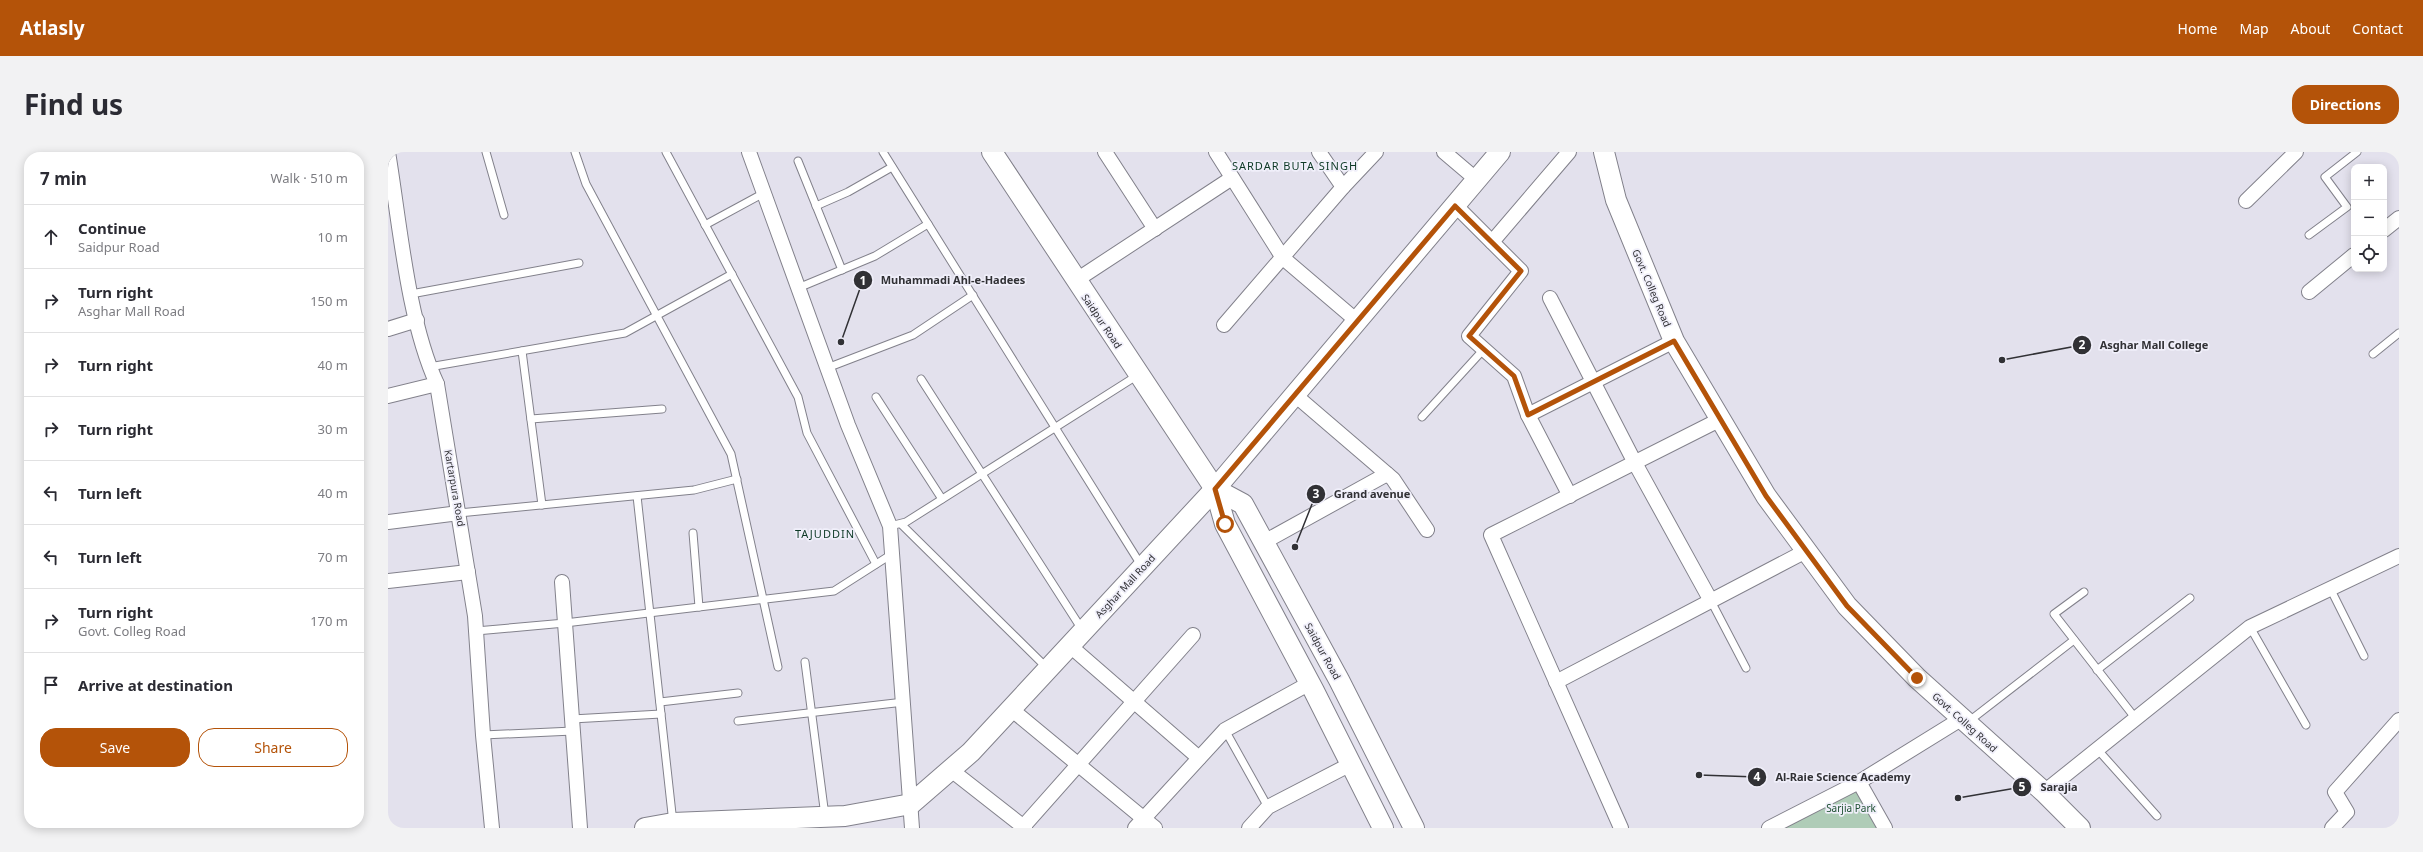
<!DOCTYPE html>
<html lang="en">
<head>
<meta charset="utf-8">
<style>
	:root { --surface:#fff; --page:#f2f2f3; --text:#2b2b33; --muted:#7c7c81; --line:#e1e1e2; --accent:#b45309 }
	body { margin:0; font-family:"Noto Sans",sans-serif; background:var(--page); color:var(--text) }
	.controls { position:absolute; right:12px; top:12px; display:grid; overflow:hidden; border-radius:8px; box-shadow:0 2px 10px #0003 }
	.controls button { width:36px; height:36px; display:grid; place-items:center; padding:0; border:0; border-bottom:1px solid var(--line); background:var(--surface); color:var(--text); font:20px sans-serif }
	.stop { position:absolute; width:12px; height:12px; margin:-9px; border:3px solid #b45309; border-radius:50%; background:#fff }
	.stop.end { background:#b45309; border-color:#fff; box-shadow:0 1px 4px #0008 }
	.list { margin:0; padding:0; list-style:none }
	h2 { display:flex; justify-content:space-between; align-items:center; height:52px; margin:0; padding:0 16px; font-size:17px }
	h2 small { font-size:13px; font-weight:400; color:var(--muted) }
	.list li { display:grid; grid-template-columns:26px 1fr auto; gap:12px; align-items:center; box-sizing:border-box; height:64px; padding:0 16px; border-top:1px solid var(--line) }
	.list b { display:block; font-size:15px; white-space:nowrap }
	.list p { margin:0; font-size:13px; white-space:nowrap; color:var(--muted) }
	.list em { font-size:13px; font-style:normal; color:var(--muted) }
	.actions { display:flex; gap:8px; padding:12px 16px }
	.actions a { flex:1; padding:9px 0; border:1px solid var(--accent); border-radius:16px; text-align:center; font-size:14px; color:var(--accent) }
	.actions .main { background:var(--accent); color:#fff }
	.icon { flex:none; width:22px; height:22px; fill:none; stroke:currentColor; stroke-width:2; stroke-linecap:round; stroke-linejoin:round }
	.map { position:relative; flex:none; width:2011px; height:676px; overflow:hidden; border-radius:16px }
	header { display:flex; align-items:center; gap:24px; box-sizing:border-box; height:56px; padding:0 20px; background:var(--accent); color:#fff }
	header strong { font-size:19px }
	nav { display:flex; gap:22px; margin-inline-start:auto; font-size:14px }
	.intro { display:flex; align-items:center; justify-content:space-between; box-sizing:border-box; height:96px; padding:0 24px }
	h1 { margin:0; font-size:28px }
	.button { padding:10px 18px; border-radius:16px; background:var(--accent); color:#fff; font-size:14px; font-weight:700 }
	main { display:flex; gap:24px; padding:0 24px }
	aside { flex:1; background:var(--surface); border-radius:16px; box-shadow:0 2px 10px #0003 }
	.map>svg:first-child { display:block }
	.green { fill:#afccb7 }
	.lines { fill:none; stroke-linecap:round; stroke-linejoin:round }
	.lane-casing { stroke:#82818b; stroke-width:9 }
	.street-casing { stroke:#82818b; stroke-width:16 }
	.secondary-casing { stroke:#82818b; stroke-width:22 }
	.lane { stroke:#fff; stroke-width:7 }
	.street { stroke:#fff; stroke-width:14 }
	.secondary { stroke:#fff; stroke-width:20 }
	.route { stroke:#b45309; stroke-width:5 }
	.labels { text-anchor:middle; stroke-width:3.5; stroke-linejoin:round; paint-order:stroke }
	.street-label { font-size:10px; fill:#313135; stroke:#f0effa }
	.park-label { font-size:10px; fill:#1e5031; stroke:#f0effa }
	.neighbourhood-label { font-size:11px; letter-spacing:1px; fill:#0d3925; stroke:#f0effa }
	.leader { fill:none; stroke:#313135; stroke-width:1.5 }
	.callout-dot { fill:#313135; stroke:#f0effa; stroke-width:1.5 }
	.mark-label { font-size:12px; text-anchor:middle; font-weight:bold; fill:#fff }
	.callout-label { font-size:11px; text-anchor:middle; font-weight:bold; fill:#313135; stroke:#f0effa; stroke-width:3.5; stroke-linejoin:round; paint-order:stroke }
</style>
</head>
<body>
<header>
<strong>Atlasly</strong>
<nav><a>Home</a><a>Map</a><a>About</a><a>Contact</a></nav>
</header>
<div class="intro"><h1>Find us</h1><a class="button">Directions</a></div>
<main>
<aside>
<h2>7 min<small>Walk · 510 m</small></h2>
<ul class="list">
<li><svg class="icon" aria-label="ahead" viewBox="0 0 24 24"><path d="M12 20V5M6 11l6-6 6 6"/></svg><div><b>Continue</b><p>Saidpur Road</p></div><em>10 m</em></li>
<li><svg class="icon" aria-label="right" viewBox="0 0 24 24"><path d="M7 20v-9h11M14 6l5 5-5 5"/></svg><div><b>Turn right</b><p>Asghar Mall Road</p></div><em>150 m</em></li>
<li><svg class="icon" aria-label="right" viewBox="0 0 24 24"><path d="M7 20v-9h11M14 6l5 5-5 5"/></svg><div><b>Turn right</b></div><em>40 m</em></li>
<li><svg class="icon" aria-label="right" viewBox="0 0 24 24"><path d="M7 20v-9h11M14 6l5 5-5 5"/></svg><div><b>Turn right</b></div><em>30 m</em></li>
<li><svg class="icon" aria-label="left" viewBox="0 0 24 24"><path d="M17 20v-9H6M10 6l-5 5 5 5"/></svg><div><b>Turn left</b></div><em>40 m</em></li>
<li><svg class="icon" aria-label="left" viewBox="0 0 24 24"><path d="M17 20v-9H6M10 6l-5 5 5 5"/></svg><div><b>Turn left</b></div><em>70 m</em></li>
<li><svg class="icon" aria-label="right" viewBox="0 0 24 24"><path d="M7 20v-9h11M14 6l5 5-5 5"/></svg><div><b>Turn right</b><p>Govt. Colleg Road</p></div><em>170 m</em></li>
<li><svg class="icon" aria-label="arrive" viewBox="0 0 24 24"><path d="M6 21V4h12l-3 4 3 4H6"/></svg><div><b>Arrive at destination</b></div></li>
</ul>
<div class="actions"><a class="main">Save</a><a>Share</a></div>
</aside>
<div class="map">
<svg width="2011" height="676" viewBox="0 0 2011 676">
	<rect width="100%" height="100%" fill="#e3e1ed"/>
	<path class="green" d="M1471 630 1497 676H1381Z"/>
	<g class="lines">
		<g class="lane-casing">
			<g id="lane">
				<path d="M98 0 116 63"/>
				<path d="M187 0 198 32 343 302 390 515"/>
				<path d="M278 0 410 245 419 281 488 412"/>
				<path d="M495 0 753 413"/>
				<path d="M410 9 454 118"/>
				<path d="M428 54 460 40 504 15"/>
				<path d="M317 73 376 41"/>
				<path d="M1921 83 1959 55 1937 25 1969 0"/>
				<path d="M410 136 487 104 540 72"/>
				<path d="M23 142 191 111"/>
				<path d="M134 199 154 353"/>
				<path d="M1985 202 2011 181"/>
				<path d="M41 215 237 181 344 122"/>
				<path d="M439 216 525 183 585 143"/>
				<path d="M533 227 695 479"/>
				<path d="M488 245 554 347"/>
				<path d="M1034 265 1096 197"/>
				<path d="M143 267 274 257"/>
				<path d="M249 344 285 671"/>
				<path d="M71 361 306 338 349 327"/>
				<path d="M513 372 659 516"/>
				<path d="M502 374 518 370 750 223"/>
				<path d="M305 381 311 455"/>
				<path d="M1942 436 1976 504"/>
				<path d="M1696 440 1666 462 1748 567"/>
				<path d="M1323 449 1358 516"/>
				<path d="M1862 475 1918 573"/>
				<path d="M88 479 177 471 446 439 504 402"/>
				<path d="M417 510 437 664"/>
				<path d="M1709 518 1802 446"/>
				<path d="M272 550 350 541"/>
				<path d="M184 567 273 562"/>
				<path d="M350 569 516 550"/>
				<path d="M1580 570 1686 488"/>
				<path d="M837 578 880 655"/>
				<path d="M95 583 185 579"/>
				<path d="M1710 598 1769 664"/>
			</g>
		</g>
		<g class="street-casing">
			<g id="street">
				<path d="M0 0C12 72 19 166 49 232L87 464 95 583 104 676"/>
				<path d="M361 0 460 273 502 374 524 676"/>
				<path d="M717 0 767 77"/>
				<path d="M828 0 895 106 969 169"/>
				<path d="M931 0 955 35"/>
				<path d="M1056 0 1089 28"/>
				<path d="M1858 49 1908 0"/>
				<path d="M1067 53 1133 119 1081 184 1126 224 1140 263 1182 344"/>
				<path d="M1996 78 2011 66"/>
				<path d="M1104 90 1181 0"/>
				<path d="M687 129 844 26"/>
				<path d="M1921 140 1966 103"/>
				<path d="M1162 146 1247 311 1323 449"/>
				<path d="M836 173 955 35 988 0"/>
				<path d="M0 177 29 168"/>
				<path d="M907 243 1005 327 1039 378"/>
				<path d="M0 244 49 232"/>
				<path d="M1140 263 1286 189"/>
				<path d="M0 370 71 361"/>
				<path d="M876 390 999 322"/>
				<path d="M0 429 80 420"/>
				<path d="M174 430 192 676"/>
				<path d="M681 493 811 606"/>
				<path d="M1168 530 1418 399"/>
				<path d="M623 557 767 676"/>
				<path d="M563 618 637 676"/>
				<path d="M1471 630 1497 676"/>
				<path d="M1656 640 1862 475 2011 404"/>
				<path d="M634 676 805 483"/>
				<path d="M747 676 837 578 922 531"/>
				<path d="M861 676 880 655 963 612"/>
				<path d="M1233 676 1103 383 1333 267"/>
				<path d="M1381 676 1471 630 1573 567"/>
				<path d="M1944 676 1959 660 1947 640 2011 568"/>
			</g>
		</g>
		<g class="secondary-casing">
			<g id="secondary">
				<path d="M604 0 827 337 837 372 926 539 995 676"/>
				<path d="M1216 0 1228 48 1286 189 1378 344 1459 454 1529 526 1656 640 1692 676"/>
				<path d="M827 337 855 352 951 528 1026 676"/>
				<path d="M257 676 285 671 457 664 523 652 583 600 827 337 1112 0"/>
			</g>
		</g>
		<use href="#lane" class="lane"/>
		<use href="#street" class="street"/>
		<use href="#secondary" class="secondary"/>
	</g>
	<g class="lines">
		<path class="route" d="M837 372 827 337 1067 54 1133 119 1081 184 1126 224 1140 263 1286 189 1378 344 1459 454 1529 526"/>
	</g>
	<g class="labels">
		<g class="street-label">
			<text transform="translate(1264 136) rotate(67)" y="4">Govt. Colleg Road</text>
			<text transform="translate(714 169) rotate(56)" y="4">Saidpur Road</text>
			<text transform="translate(67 336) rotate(80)" y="4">Kartarpura Road</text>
			<text transform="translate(737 434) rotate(-47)" y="4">Asghar Mall Road</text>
			<text transform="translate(935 499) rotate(61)" y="4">Saidpur Road</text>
			<text transform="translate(1577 570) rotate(42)" y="4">Govt. Colleg Road</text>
		</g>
		<g class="park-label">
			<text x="1463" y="660">Sarjia Park</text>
		</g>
		<g class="neighbourhood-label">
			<text x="907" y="18">SARDAR BUTA SINGH</text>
			<text x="437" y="386">TAJUDDIN</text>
		</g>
	</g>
	<path class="leader" d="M453 190L475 128M1614 208L1694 193M907 395L928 342M1311 623L1369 625M1570 646L1634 635"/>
	<g class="callout-dot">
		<circle cx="453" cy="190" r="4"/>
		<circle cx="1614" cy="208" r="4"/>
		<circle cx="907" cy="395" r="4"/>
		<circle cx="1311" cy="623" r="4"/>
		<circle cx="1570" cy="646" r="4"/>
		<circle cx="475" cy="128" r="10"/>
		<circle cx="1694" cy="193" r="10"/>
		<circle cx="928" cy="342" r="10"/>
		<circle cx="1369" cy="625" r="10"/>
		<circle cx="1634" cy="635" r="10"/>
	</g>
	<g class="mark-label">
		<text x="475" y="133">1</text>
		<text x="1694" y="197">2</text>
		<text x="928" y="346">3</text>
		<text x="1369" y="629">4</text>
		<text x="1634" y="639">5</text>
	</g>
	<g class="callout-label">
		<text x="565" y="132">Muhammadi Ahl-e-Hadees</text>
		<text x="1766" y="197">Asghar Mall College</text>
		<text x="984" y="346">Grand avenue</text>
		<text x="1455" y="629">Al-Raie Science Academy</text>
		<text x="1671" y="639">Sarajia</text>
	</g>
</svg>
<div class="controls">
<button>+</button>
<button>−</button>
<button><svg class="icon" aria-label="locate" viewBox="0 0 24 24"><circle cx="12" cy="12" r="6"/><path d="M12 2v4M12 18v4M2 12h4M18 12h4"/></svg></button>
</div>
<div class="stop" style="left:837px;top:372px"></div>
<div class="stop end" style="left:1529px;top:526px"></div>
</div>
</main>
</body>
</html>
